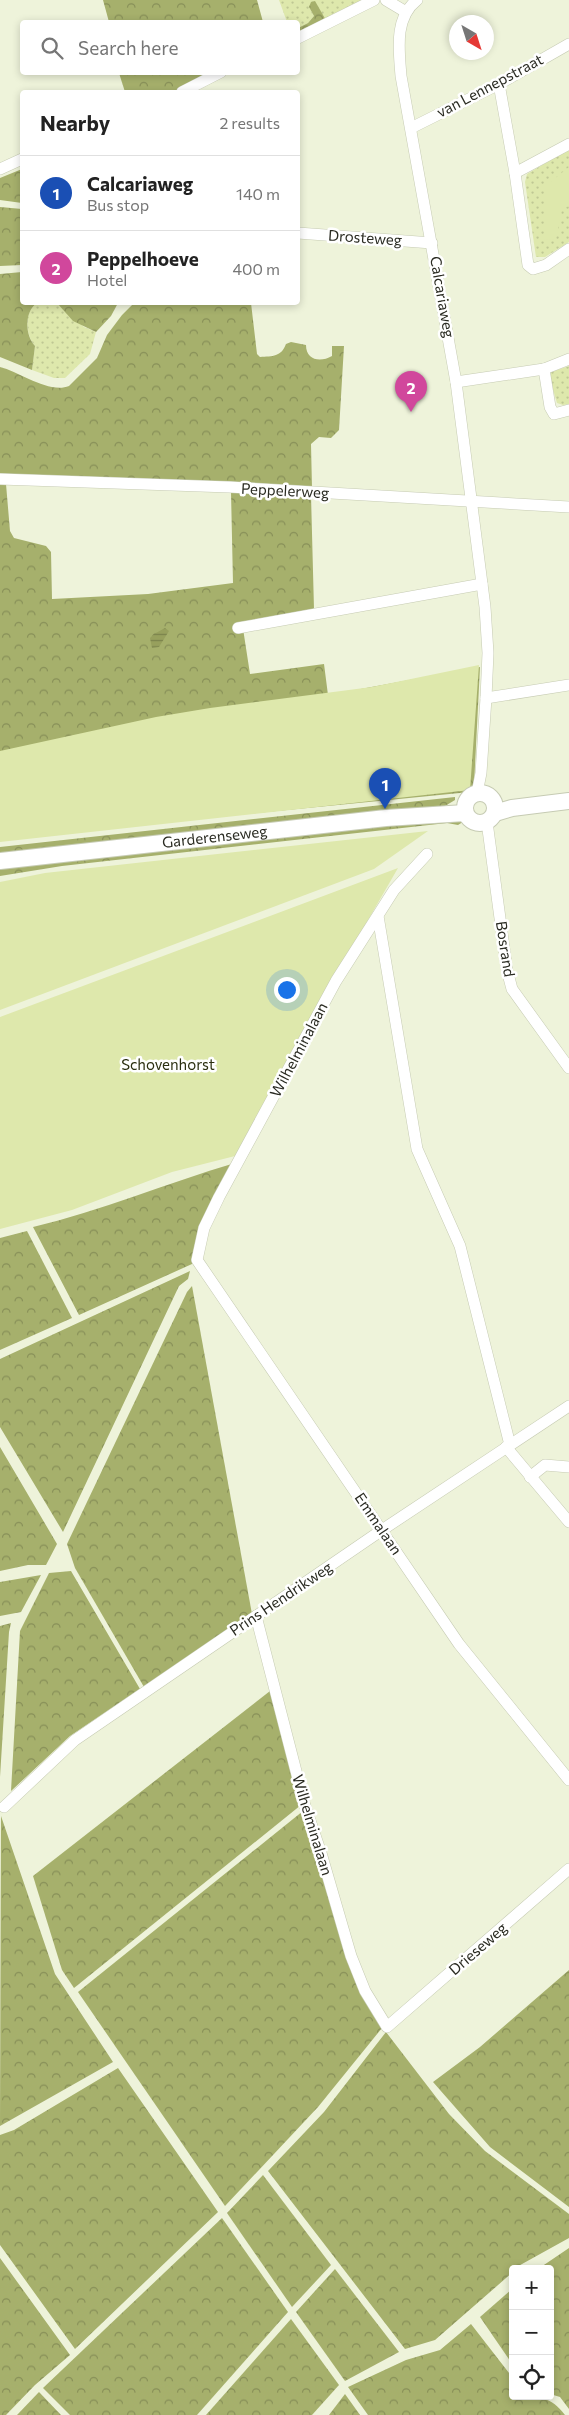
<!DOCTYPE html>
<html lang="en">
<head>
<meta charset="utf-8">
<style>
	:root { --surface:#fff; --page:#f2f2f2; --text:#222; --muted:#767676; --line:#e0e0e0; --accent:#87248d }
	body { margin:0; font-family:Commissioner,sans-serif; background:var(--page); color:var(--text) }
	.controls { position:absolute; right:15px; bottom:15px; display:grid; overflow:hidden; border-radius:5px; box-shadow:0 2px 8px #0003 }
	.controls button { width:45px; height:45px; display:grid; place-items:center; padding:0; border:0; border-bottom:1px solid var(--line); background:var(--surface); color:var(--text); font:25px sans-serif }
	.compass { position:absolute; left:449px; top:15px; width:45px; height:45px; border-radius:50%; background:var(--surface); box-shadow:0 2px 8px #0003; rotate:141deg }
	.you { position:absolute; left:286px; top:989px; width:18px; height:18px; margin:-12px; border:4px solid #fff; border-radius:50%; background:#1a73e8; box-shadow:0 0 0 8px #1a73e833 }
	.badge { display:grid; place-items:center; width:32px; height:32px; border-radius:50%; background:var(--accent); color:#fff; font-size:16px; font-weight:700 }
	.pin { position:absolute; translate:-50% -41px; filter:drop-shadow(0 1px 2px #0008) }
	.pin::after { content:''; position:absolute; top:26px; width:18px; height:15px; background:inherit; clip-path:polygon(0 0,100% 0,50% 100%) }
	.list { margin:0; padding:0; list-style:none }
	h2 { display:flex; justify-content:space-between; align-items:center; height:65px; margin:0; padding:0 20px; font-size:21px }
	h2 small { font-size:16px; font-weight:400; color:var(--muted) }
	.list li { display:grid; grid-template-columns:32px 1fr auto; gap:15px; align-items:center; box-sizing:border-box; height:75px; padding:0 20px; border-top:1px solid var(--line) }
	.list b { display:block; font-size:19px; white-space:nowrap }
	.list p { margin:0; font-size:16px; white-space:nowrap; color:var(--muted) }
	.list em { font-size:16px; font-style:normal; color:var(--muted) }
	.icon { flex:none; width:28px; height:28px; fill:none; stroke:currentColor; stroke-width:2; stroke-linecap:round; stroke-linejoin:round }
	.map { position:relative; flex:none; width:569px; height:2415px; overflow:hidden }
	.search { position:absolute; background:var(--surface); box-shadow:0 2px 8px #0003; left:20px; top:20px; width:280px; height:55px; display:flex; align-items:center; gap:12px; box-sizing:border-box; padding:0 18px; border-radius:5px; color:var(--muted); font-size:19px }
	.panel { position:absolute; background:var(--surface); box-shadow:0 2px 8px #0003; left:20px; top:90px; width:280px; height:215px; border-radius:5px }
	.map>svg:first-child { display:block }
	.grass { fill:url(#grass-dots) }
	.forest { fill:url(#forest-crowns) }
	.park { fill:#dee8ac }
	.water { fill:url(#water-rules) }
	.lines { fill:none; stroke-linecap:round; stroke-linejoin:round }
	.street-casing { stroke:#c6cbb3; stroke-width:12 }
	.secondary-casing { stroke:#c6cbb3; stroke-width:18 }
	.street { stroke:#fff; stroke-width:11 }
	.secondary { stroke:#fff; stroke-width:16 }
	.labels { text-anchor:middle; stroke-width:5; stroke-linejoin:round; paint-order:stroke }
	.street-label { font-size:15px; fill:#2a2b22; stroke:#fff }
	.park-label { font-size:15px; fill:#2b2f10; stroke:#fff }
</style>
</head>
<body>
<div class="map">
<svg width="569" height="2415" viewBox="0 0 569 2415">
	<defs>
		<pattern id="grass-dots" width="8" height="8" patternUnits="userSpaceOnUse" patternTransform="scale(1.25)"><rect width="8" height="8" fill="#dee8ac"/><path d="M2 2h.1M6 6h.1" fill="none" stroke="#bfc794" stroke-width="1.8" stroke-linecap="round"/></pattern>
		<pattern id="forest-crowns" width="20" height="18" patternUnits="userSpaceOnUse" patternTransform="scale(1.25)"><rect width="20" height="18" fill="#a6b06c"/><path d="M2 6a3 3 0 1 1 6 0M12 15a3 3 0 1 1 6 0" fill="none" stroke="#878f58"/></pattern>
		<pattern id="water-rules" width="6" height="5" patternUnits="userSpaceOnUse" patternTransform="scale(1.25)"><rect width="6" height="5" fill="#97a05d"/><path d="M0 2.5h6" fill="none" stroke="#7b834c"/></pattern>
	</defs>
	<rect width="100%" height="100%" fill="#eef3da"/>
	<g class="grass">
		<path d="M279 0H364L327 22 309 7 314 16 308 23 298 28V22H287Z"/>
		<path d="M566 151H569V242L545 257H536L525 182 527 174Z"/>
		<path d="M37 303H57L84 327 96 332 90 354 65 378H54L32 370 35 346C25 334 24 312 37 303Z"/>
		<path d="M569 366V404L563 405 557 403 548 373Z"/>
	</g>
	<g class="forest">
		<path d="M103 0H257L263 22H109Z"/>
		<path d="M315 1 327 22 298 34V28L308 23 314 16 309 7 311 2Z"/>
		<path d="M119 73H209L175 92H125Z"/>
		<path d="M22 169V203L0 200V178Z"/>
		<path d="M0 207 22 209V265L0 266Z"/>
		<path d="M22 272V302L37 303C24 312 25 335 35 346L32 370 0 357V274Z"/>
		<path d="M57 303H118L111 316 96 332 73 321Z"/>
		<path d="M134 303H251L257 354 260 357C273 356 281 357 286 344L291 342 306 345C306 360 320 363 332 356V346H344L339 430 331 438 319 437 311 444 312 488 0 474V367C20 372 49 394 69 386L97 358 107 335 122 315Z"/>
		<path d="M0 484H6L10 531 14 538 46 546 51 552 52 599 148 594 233 583 231 492 311 495 314 609 242 622 250 674 324 664 328 695 480 667 474 785 470 792 0 838Z"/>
		<path d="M455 797V800L445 806 0 855V847Z"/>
		<path d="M466 820 458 825 447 823 62 866 0 876V866L337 828Z"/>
		<path d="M235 1163 201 1226 192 1264 79 1315 33 1227C101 1211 167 1183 235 1163Z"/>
		<path d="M27 1231 72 1318 0 1350V1238Z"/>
		<path d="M190 1271 188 1279 179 1286 63 1532 0 1427V1359Z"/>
		<path d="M192 1286 252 1614 144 1687 75 1568 67 1544 187 1292Z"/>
		<path d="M0 1447 57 1544 46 1565H28L0 1571Z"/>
		<path d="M71 1571 140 1689 70 1736 11 1791 20 1631 49 1573Z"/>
		<path d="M41 1575 21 1612 0 1616V1582Z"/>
		<path d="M11 1623 9 1632 0 1777V1626Z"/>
		<path d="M270 1691 301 1805 74 1988 62 1970 33 1876Z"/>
		<path d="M303 1811 382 2028 318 2107 225 2206 78 1992Z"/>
		<path d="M1 1816 55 1974 113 2062 0 2126Z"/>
		<path d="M569 1970V2207L490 2147 433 2082 480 2047Z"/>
		<path d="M386 2032 449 2114 485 2151 569 2214V2238L513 2269V2272L435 2340 405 2349 268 2171 324 2112Z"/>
		<path d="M118 2068 218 2212 75 2349 0 2245V2135L14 2130Z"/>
		<path d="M263 2175 331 2265 292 2307 227 2213Z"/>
		<path d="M222 2218 288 2312 197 2415H70L43 2388Z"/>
		<path d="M569 2248V2409L560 2397 550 2394V2269H538Z"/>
		<path d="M0 2258 70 2355 35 2385 6 2415H0Z"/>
		<path d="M335 2269 399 2352 345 2381 296 2312Z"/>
		<path d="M513 2288V2365L480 2317Z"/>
		<path d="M291 2319 339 2385 312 2415H206Z"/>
		<path d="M471 2324 513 2378V2396C536 2396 550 2395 565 2415H368L348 2387 406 2360 440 2350Z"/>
		<path d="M39 2392 61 2415H17Z"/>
		<path d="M345 2394 360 2415H329Z"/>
	</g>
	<g class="park">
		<path d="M569 167V206L562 209 556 239 544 240V187Z"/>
		<path d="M479 665 470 790 0 842V751L156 717 210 708 372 687Z"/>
		<path d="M428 831 374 869 0 1010V882L45 873Z"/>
		<path d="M398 868 338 972 239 1155 172 1172 72 1210 0 1229V1017Z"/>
	</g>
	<path class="water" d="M165 628 169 631 159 647 152 648 150 638 154 634Z"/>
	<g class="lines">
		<g class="street-casing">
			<g id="street">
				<path d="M386 0 406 12"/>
				<path d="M417 0C394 18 399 50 401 76L456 382 485 607 488 653 486 698 481 773 477 793"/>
				<path d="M298 38 374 0"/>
				<path d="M499 84 515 173 528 265 533 269 546 265 569 249"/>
				<path d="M182 92 221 72"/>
				<path d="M411 128 499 84 569 44"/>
				<path d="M0 169 22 159"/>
				<path d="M515 173 569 144"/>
				<path d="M298 233 432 243"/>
				<path d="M544 369 550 407 554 414 569 410"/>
				<path d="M456 382 544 369 569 359"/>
				<path d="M0 479 229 487 569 507"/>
				<path d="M238 628 482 584"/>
				<path d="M486 698 569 685"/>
				<path d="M487 822 507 970 512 989 569 1068"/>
				<path d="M427 854 394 890 336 981 219 1197 204 1228 197 1260 459 1644 569 1780"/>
				<path d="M378 916 417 1149 460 1246 510 1445"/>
				<path d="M506 1447 569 1522"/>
				<path d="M530 1477 545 1465 569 1467"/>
				<path d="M256 1616 305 1806 321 1853 351 1956 365 1991 387 2027 569 1869"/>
				<path d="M4 1807 75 1740 382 1530 569 1406"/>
			</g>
		</g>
		<g class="secondary-casing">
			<g id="secondary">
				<circle cx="480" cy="808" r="15"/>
				<path d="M495 813 512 808 569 801"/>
				<path id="s1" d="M0 861 386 818 465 813"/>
			</g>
		</g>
		<use href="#street" class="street"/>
		<use href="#secondary" class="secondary"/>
	</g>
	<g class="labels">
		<g class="street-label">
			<text transform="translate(490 86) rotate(-28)" y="5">van Lennepstraat</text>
			<text transform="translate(365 238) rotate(4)" y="5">Drosteweg</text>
			<text transform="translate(442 297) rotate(80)" y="5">Calcariaweg</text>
			<text transform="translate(285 491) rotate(3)" y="5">Peppelerweg</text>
			<text dy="5" stroke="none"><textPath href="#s1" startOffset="216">Garderenseweg</textPath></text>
			<text transform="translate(505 949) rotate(81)" y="5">Bosrand</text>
			<text transform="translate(299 1050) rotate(-62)" y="5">Wilhelminalaan</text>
			<text transform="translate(378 1524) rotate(56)" y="5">Emmalaan</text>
			<text transform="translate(281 1599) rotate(-34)" y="5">Prins Hendrikweg</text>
			<text transform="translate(312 1825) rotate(73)" y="5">Wilhelminalaan</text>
			<text transform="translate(478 1949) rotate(-41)" y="5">Drieseweg</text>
		</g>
		<g class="park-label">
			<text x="168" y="1070">Schovenhorst</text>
		</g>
	</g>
</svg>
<div class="controls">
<button>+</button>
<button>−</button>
<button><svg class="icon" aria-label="locate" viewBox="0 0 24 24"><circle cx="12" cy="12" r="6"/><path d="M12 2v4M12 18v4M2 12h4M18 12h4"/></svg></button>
</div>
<svg class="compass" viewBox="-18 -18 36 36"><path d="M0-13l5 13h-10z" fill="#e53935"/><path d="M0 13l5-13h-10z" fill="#767676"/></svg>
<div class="you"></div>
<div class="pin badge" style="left:385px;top:809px;background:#1a4fb4">1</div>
<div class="pin badge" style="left:411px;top:412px;background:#d1479c">2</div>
<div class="search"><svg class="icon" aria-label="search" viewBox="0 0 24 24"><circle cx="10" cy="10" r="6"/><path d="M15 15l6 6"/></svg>Search here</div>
<section class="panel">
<h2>Nearby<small>2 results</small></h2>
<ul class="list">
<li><span class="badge" style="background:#1a4fb4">1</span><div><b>Calcariaweg</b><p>Bus stop</p></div><em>140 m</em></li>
<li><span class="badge" style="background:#d1479c">2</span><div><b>Peppelhoeve</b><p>Hotel</p></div><em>400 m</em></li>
</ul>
</section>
</div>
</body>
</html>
